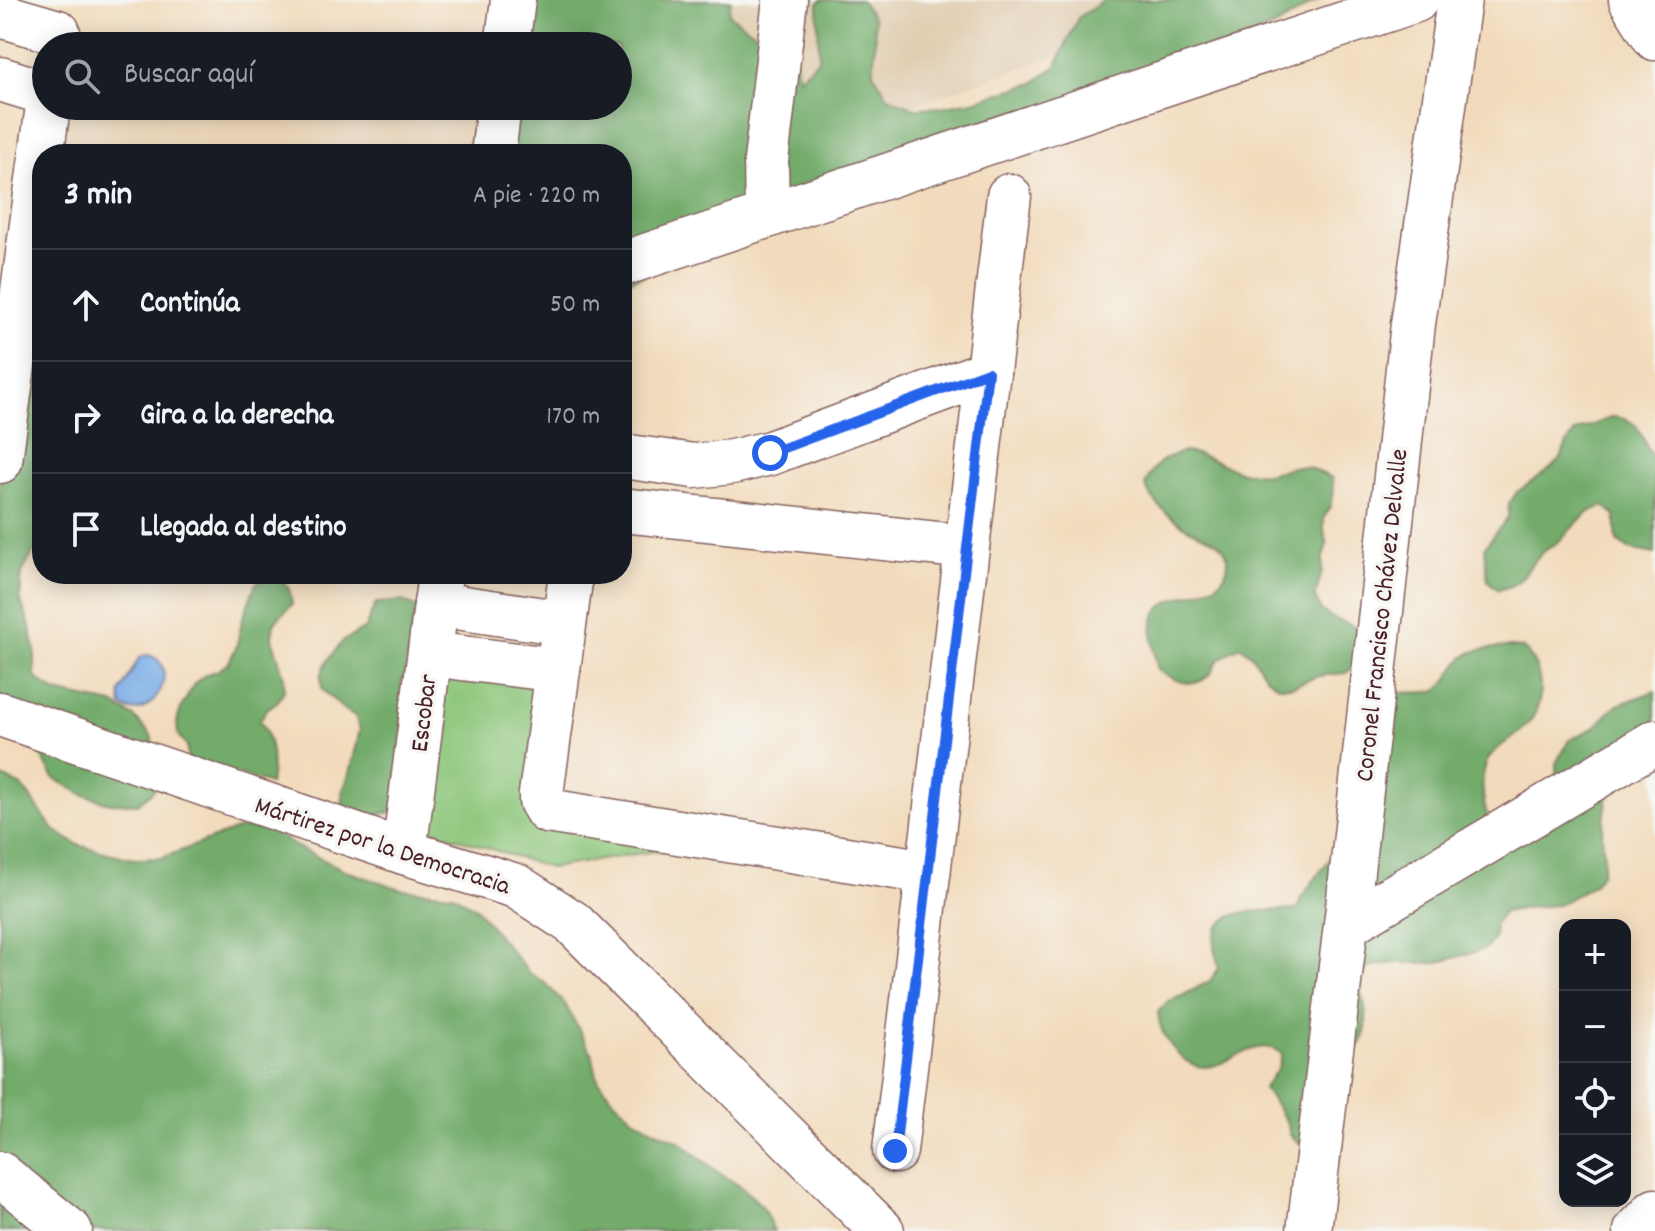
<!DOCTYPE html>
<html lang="es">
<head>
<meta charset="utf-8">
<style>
	:root { --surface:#171b24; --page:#20242c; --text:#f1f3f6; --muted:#9ea1a6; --line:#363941 }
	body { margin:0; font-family:Dekko,sans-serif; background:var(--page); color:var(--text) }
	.controls { position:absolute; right:24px; bottom:24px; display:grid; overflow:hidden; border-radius:16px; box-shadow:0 4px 20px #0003 }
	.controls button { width:72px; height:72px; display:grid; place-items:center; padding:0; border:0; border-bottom:2px solid var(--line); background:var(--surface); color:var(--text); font:40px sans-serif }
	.stop { position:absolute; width:24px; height:24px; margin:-18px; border:6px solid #2563eb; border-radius:50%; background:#fff }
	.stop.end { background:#2563eb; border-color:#fff; box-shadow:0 2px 8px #0008 }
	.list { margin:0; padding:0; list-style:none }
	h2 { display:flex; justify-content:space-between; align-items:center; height:104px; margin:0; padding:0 32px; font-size:34px }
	h2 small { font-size:26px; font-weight:400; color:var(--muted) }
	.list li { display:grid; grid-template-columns:52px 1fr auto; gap:24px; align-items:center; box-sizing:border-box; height:112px; padding:0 32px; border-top:2px solid var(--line) }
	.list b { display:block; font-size:30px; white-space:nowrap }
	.list em { font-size:26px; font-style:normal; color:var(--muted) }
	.icon { flex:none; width:44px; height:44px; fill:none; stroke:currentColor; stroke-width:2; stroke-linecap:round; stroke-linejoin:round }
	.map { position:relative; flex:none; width:1655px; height:1231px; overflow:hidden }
	.search { position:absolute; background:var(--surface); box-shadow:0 4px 20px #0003; left:32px; top:32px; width:600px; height:88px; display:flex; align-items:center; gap:20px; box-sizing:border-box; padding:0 28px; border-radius:44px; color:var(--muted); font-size:30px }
	.panel { position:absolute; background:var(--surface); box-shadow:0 4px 20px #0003; left:32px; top:144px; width:600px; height:440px; border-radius:32px }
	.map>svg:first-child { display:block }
	.built { fill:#e1cdb1 }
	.green { fill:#8dc67a; stroke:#6c7252; stroke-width:2 }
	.forest { fill:#72ab6a; stroke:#5e654a; stroke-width:2 }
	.water { fill:#7bade7; stroke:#626689; stroke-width:2 }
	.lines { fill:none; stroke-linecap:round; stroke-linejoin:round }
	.minor-casing { stroke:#85615e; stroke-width:47 }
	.minor { stroke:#fff; stroke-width:44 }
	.route { stroke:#2563eb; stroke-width:10 }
	.labels { text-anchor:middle; stroke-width:7; stroke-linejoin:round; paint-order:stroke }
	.street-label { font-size:26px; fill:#4a1f2b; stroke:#f6f6f2 }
</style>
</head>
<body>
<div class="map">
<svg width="1655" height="1231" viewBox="0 0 1655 1231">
	<rect width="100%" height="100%" fill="#f6f6f2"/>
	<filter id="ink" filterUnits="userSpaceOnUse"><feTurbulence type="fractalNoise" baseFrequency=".0125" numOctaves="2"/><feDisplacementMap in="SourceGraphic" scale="16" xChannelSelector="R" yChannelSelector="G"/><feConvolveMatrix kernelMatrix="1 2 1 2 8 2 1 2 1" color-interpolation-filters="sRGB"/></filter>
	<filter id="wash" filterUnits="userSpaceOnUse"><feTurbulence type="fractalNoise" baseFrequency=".006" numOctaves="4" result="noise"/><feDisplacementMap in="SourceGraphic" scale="32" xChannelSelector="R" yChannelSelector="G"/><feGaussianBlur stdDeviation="1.8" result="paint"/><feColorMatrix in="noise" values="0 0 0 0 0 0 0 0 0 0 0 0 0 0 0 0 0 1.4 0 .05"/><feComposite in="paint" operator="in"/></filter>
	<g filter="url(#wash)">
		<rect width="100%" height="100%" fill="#f2dbbc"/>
		<path class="built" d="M550 0H1220L967 86 768 157 533 154 618 106V46Z"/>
		<path class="green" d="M447 671 566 690 557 824 674 848 550 868 423 827Z"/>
		<g class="forest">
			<path d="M523 0H731L729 14C749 30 770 43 794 54L799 78 819 59 818 4 821 0H861L874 19 875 46 873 72 888 97 915 108 940 107 973 101 1034 83 1056 66 1078 18 1105 0H1318L1278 25 622 284V154H441L453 149 480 146 490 106H618V46H499Z"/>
			<path d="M0 327 16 353 42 368V499L39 514 40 541 22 573 20 599 29 623 35 649V677L56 692 113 704 134 717 151 735 157 760V787L138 804 109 803 82 794 54 778 40 754 23 733 0 724Z"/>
			<path d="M1613 417C1646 420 1639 439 1655 461V554L1629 549 1617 541 1615 515 1604 506C1582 512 1576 526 1560 540 1554 545 1546 549 1540 555 1522 572 1527 583 1498 590L1488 581 1484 548 1508 517 1509 504 1517 492 1550 469 1560 459 1567 444 1575 432Z"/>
			<path d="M1184 452 1198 454 1241 472 1267 474 1293 467H1307L1332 478 1333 491 1330 506 1324 518V530L1327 544 1323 557 1322 571 1315 597 1320 609 1330 617 1355 627 1363 638 1357 664 1346 673 1318 676 1293 686H1279L1266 677 1251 654 1240 646C1233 650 1224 655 1218 661 1214 666 1215 667 1211 673 1196 691 1174 681 1158 670 1154 656 1149 627 1156 614 1170 587 1227 600 1228 562 1228 558 1225 549 1221 546 1215 539 1206 537 1199 534 1177 524 1154 506 1145 485 1153 465 1163 457 1184 452Z"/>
			<path d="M268 579 282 580 289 589 292 604 274 623 272 637 284 677V690L278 701 267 709 260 720C272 740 274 761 270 784L187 759V746L178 735 177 722 181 708 195 683 205 675 219 670 229 662 236 648 242 621 256 583Z"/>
			<path d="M403 601 416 607 405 672 401 684 405 711 393 812 366 816 354 814 343 805 342 793 351 769 360 729 355 716 343 709 322 689 321 676 326 663 342 642 365 628 376 603Z"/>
			<path d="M1510 647 1523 648C1545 670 1547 708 1522 730 1512 740 1496 746 1489 758 1479 773 1482 803 1489 819L1557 787 1556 763 1569 740 1595 727 1615 706 1655 691V731L1608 794 1602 834 1604 861 1601 874 1593 885 1558 905 1531 907 1504 912 1495 923 1494 938 1486 949 1436 963H1397L1371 966 1359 976C1362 1008 1377 1026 1353 1054L1300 1144 1290 1134 1286 1121 1264 1088 1278 1068 1282 1054C1279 1052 1275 1049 1271 1048 1237 1040 1209 1095 1172 1047 1163 1035 1159 1026 1158 1012L1168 1001 1182 996 1210 981 1219 968C1218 960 1213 950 1214 942 1215 903 1272 912 1297 910L1301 898 1334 853 1388 692C1401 692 1421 694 1433 691 1450 686 1453 660 1473 652 1484 648 1498 648 1510 647Z"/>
			<path d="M0 776 22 786 54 830 78 845 104 852 134 859 162 858 240 828 271 830 295 846 346 871 401 889 453 894 476 908 528 972 545 983 565 1004 592 1054 598 1080 614 1100 632 1117 654 1130 679 1141 719 1173 743 1188 762 1206 774 1231H0Z"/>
		</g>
		<path class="water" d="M146 655C185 660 152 728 122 706L120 693 139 658Z"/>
	</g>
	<g filter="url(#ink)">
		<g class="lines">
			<g class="minor-casing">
				<g id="minor">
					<path d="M1631 0 1655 38"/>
					<path d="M0 15 58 32"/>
					<path d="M507 46 513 0"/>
					<path d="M0 79 46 93"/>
					<path d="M493 154 499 106"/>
					<path d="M767 216 766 161 785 0"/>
					<path d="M622 264 1416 0"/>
					<path d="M622 456 694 466 732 462 770 453 988 372"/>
					<path d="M0 461 48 106"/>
					<path d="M622 510 967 547"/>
					<path d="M571 574 541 794V801L547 811 927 872"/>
					<path d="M436 604 564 623"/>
					<path d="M430 654 558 670"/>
					<path d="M0 714 404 852 516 886 573 923 882 1231"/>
					<path d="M404 852 440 574"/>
					<path d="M1346 925 1655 742"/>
					<path d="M895 1151 1009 196"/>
					<path d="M0 1174 70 1231"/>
					<path d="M1309 1231 1346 925 1413 324 1459 0"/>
					<path d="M1636 1231 1655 1211"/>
				</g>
			</g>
			<use href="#minor" class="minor"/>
		</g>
	</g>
	<g class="lines" filter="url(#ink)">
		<path class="route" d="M770 453 988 372 895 1151"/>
	</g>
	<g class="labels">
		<g class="street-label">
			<text transform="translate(1380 615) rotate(-84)" y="9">Coronel Francisco Chávez Delvalle</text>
			<text transform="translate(422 713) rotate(-83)" y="9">Escobar</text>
			<text transform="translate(383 844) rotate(18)" y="9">Mártirez por la Democracia</text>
		</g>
	</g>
</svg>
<div class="controls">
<button>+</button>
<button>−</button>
<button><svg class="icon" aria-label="locate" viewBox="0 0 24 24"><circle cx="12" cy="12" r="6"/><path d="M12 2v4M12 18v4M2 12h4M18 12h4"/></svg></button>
<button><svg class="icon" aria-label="layers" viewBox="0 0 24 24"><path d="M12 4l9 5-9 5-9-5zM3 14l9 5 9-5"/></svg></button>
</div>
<div class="stop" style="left:770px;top:453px"></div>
<div class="stop end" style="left:895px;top:1151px"></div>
<div class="search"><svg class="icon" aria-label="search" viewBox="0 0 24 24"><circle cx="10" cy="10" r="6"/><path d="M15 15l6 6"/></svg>Buscar aquí</div>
<section class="panel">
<h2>3 min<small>A pie · 220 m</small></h2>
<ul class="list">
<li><svg class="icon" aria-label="ahead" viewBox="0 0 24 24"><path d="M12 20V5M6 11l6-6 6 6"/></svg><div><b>Continúa</b></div><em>50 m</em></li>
<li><svg class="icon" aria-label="right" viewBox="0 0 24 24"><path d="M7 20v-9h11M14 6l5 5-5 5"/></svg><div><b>Gira a la derecha</b></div><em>170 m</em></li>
<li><svg class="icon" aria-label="arrive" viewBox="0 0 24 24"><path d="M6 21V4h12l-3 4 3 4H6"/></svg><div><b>Llegada al destino</b></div></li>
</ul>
</section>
</div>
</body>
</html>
